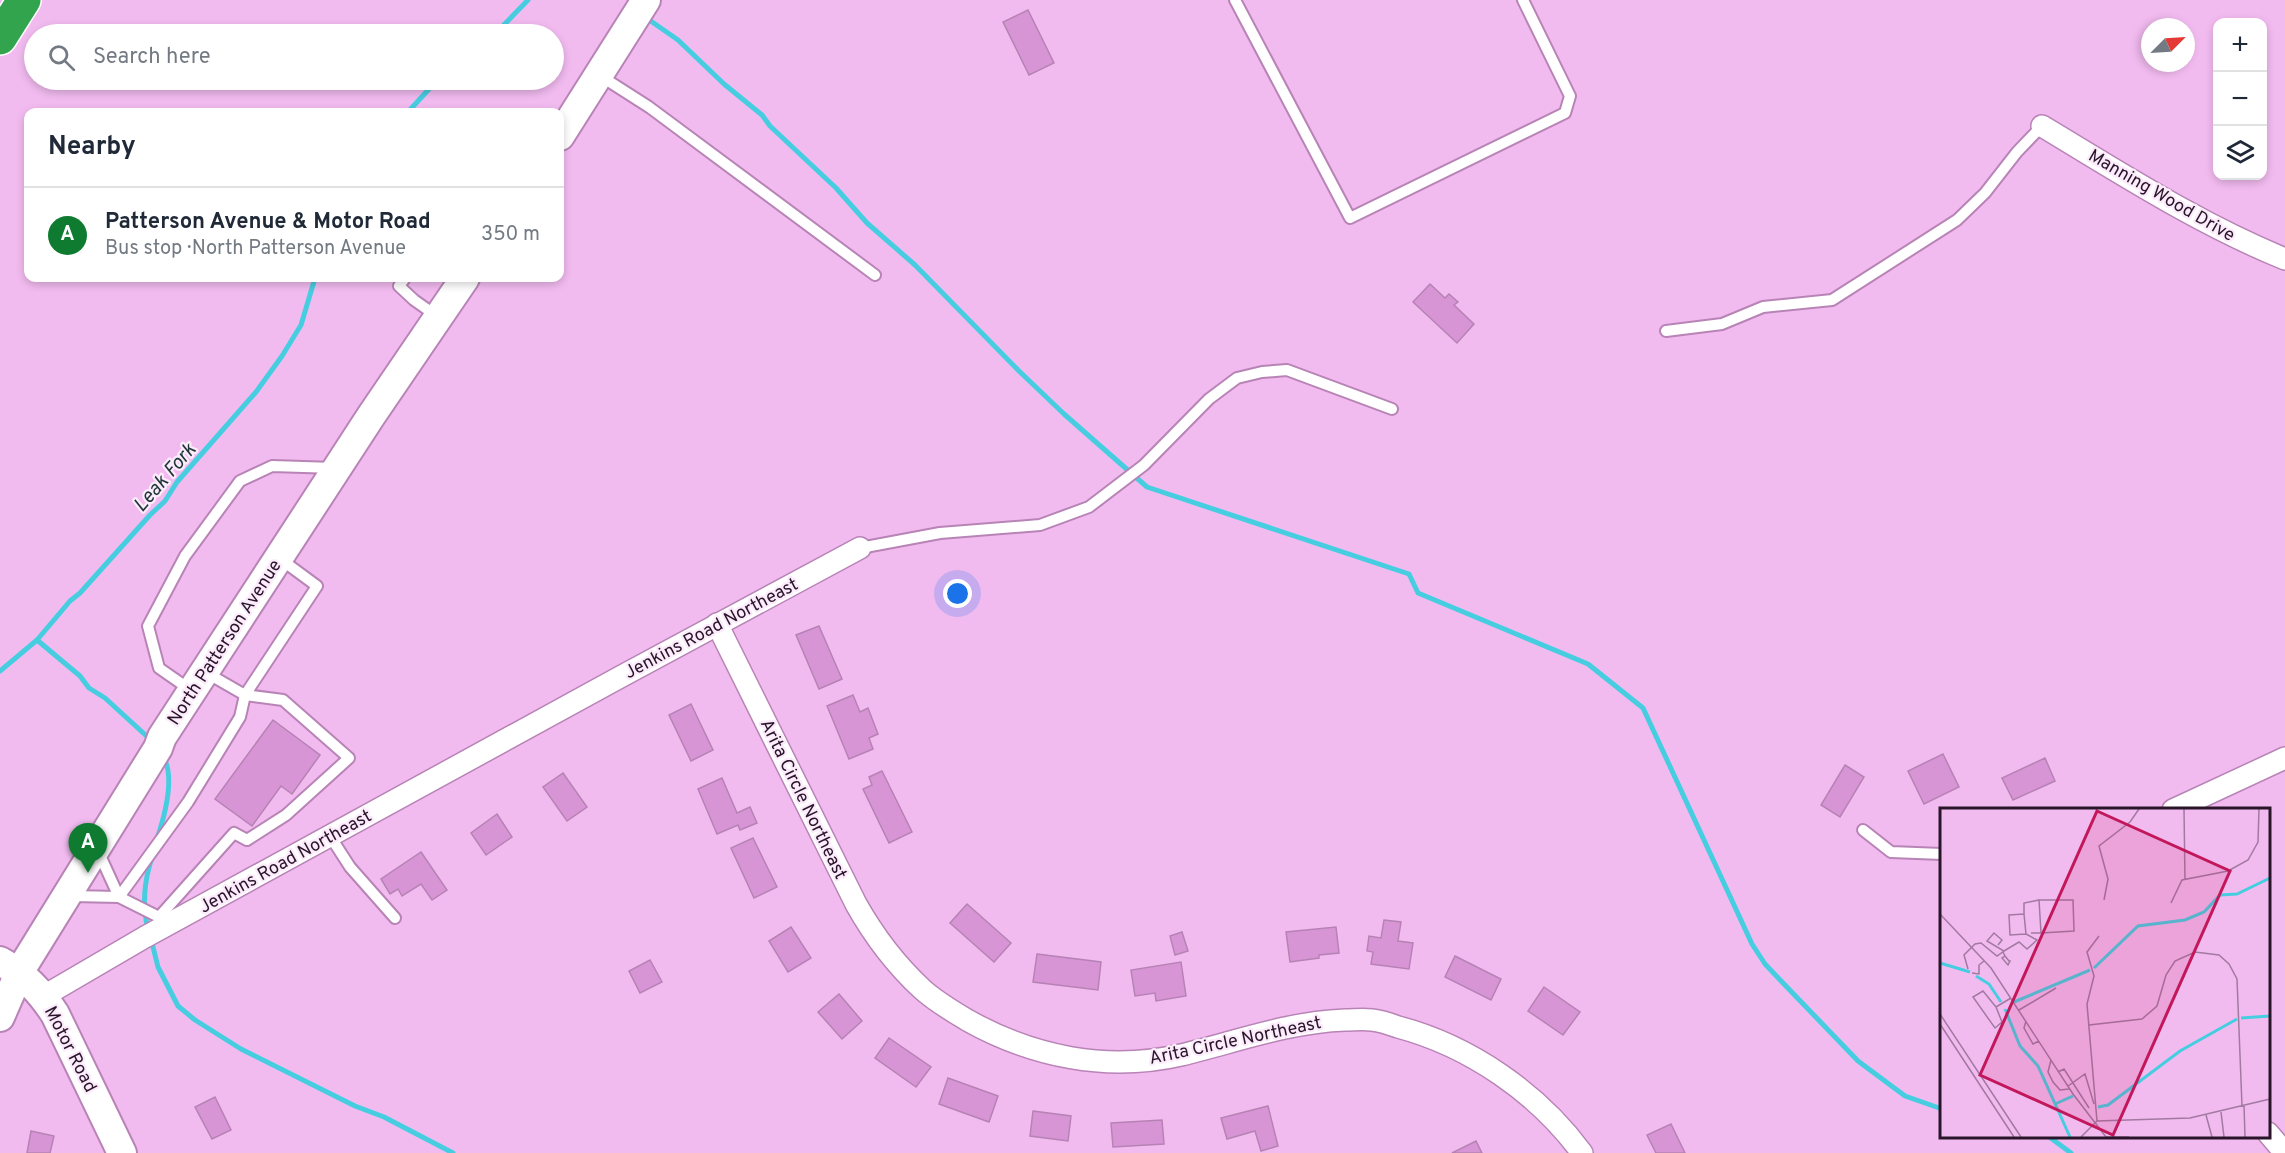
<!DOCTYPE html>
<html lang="en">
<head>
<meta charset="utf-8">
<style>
	:root { --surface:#fff; --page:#f2f2f3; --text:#1f2937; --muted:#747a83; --line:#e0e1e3; --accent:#0e7b30 }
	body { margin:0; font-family:Overpass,sans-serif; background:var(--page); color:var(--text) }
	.controls { position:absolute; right:18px; top:18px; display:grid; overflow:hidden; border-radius:12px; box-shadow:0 3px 9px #0003 }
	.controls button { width:54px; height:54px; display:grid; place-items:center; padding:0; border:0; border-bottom:2px solid var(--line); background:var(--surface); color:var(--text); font:30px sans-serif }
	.compass { position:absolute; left:2141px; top:18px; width:54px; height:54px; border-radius:50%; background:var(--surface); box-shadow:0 3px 9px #0003; rotate:66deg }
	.you { position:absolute; left:958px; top:594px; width:21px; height:21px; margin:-15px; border:4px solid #fff; border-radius:50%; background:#1a73e8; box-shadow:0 0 0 9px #1a73e833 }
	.badge { display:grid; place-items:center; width:39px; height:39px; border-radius:50%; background:var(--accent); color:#fff; font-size:20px; font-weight:700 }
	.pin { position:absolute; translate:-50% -50px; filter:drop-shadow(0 2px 3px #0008) }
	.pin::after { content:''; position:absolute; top:32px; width:21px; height:18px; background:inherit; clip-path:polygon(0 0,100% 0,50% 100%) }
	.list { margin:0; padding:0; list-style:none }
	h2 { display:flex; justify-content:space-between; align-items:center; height:78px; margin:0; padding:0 24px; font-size:26px }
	h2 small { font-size:20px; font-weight:400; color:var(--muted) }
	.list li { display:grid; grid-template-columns:39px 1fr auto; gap:18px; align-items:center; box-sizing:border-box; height:96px; padding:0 24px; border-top:2px solid var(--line) }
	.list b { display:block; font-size:22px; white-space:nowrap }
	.list p { margin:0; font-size:20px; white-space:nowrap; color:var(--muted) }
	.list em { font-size:20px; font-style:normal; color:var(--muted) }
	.icon { flex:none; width:33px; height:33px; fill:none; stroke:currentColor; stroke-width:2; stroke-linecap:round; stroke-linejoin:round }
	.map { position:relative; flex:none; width:2285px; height:1153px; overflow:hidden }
	.search { position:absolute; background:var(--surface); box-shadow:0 3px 9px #0003; left:24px; top:24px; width:540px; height:66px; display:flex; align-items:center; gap:15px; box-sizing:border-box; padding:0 21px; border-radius:33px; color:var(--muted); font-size:22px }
	.panel { position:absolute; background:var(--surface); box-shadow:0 3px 9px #0003; left:24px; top:108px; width:540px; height:174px; border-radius:12px }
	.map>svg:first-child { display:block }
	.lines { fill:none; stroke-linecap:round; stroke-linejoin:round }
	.stream { stroke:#46cee0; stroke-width:5 }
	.building { fill:#d895d6; stroke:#b682b4; stroke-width:1.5 }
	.lane-casing { stroke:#b884b6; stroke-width:14 }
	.street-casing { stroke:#b884b6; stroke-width:24 }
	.secondary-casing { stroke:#b884b6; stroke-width:32 }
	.highway-casing { stroke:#fff; stroke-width:36 }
	.lane { stroke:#fff; stroke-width:10 }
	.street { stroke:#fff; stroke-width:21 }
	.secondary { stroke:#fff; stroke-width:28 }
	.highway { stroke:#32a44d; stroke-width:33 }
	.labels { text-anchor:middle; stroke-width:4.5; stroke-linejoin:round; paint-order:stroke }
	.street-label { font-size:18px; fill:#291529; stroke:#fcebfb }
	.water-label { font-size:20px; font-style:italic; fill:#1e3538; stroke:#fcebfb }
	.inset-river { fill:none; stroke:#46cee0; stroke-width:3 }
	.inset-road { fill:none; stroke:#a279a0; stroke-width:1.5 }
	.view { fill:#c2185b; fill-opacity:0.15; stroke:#c2185b; stroke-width:3 }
	.inset-edge { fill:none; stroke:#291529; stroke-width:3 }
</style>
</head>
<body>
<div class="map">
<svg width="2285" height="1153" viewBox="0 0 2285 1153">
	<rect width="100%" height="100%" fill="#f2bbf0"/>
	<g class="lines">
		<g class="stream">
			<path d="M645 17 678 40 724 84 762 115 770 126 836 188 867 223 915 265 1019 371 1064 414 1147 487 1409 574 1418 593 1588 664 1643 708 1752 944 1765 964 1783 983 1858 1061 1905 1096 1942 1109"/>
			<path d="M495 34 528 0"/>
			<path d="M408 112 429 89 441 80"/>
			<path d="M37 640 80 676 89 688 105 698 152 741"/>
			<path d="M0 671 37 640 70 601 80 593 150 515 165 501 177 482 256 392 282 356 301 325 315 278"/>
			<path d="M157 839C164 818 175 779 164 758"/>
			<path d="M148 930C142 904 144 882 152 857"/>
			<path d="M151 939 158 967 178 1006 195 1020 241 1049 355 1106 384 1117 453 1153"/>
			<path d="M2048 1136 2071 1153"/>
		</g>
	</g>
	<g class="building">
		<path d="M1028 10 1054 63 1029 75 1003 22Z"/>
		<path d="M1430 284 1445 298 1449 294 1458 302 1454 305 1474 324 1457 343 1413 302Z"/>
		<path d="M819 626 842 679 819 689 796 635Z"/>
		<path d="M853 695 860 712 868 708 878 734 869 738 873 749 849 759 827 706Z"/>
		<path d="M691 704 713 750 691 761 669 715Z"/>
		<path d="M273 720 320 755 292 794 281 786 252 826 215 799Z"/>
		<path d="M1943 754 1959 787 1924 804 1908 771Z"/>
		<path d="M2045 758 2055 781 2013 800 2002 778Z"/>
		<path d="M1845 765 1864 777 1840 817 1821 805Z"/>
		<path d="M882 771 912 832 889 843 863 789 872 785 869 777Z"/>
		<path d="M563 773 587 807 567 821 543 787Z"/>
		<path d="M722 778 737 813 750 807 757 823 740 830 738 825 717 834 698 789Z"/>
		<path d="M497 814 512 837 486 855 471 833Z"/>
		<path d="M753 838 777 887 754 898 731 848Z"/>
		<path d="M421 852 447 890 432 900 421 884 402 896 398 889 390 894 381 879Z"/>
		<path d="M967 904 1011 943 994 962 950 923Z"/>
		<path d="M1384 920 1401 922 1398 941 1413 943 1409 969 1371 964 1373 952 1367 951 1369 936 1381 938Z"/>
		<path d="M791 927 811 958 788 972 769 941Z"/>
		<path d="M1336 927 1339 953 1319 955V958L1290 962 1286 932Z"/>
		<path d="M1182 932 1188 951 1175 955 1170 936Z"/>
		<path d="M1037 954 1101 962 1098 990 1033 982Z"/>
		<path d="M1455 956 1501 979 1491 1000 1445 977Z"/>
		<path d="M650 960 662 982 640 993 629 971Z"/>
		<path d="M1181 962 1186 996 1156 1001 1155 993 1135 996 1131 970Z"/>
		<path d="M1544 987 1580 1012 1563 1035 1528 1011Z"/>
		<path d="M839 994 862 1021 842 1039 818 1012Z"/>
		<path d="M889 1038 931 1067 916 1087 875 1058Z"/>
		<path d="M948 1078 998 1096 989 1122 939 1104Z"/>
		<path d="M215 1097 231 1130 212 1139 195 1107Z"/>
		<path d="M1268 1106 1278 1146 1261 1151 1255 1131 1227 1139 1221 1118Z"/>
		<path d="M1033 1111 1071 1116 1068 1141 1030 1136Z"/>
		<path d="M1162 1120 1164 1144 1113 1147 1111 1123Z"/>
		<path d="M1671 1124 1685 1153H1656L1647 1135Z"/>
		<path d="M31 1131 54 1136 50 1153H27Z"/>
		<path d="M1476 1141 1482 1153H1452Z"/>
	</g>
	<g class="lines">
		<g class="lane-casing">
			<g id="lane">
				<path d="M1235 0 1350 218 1565 113 1570 96 1523 0"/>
				<path d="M599 75 649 107 875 275"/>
				<path d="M405 278 399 286 414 300 438 317"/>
				<path d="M1666 331 1722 324 1763 307 1832 300 1957 220 1985 193 2017 152 2042 126"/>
				<path d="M860 548 940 533 1040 525 1089 507 1144 465 1209 399 1237 378 1262 372 1287 370 1392 409"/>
				<path d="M192 691 159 668 148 626 185 556 240 481 272 466 335 468"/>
				<path d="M1863 830 1891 852 1942 854"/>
				<path d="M330 836 350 867 395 918"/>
				<path d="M98 851 119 897"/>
				<path d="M71 896 119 897 159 917"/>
				<path d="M119 897 188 802 240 717 245 695 317 586 279 558"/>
				<path d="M166 927 159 917 234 833 247 840 286 815 349 758 283 700 245 695 205 672"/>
			</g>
		</g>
		<g class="street-casing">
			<g id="street">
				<path d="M2042 126C2122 174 2199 224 2285 259"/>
				<path d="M717 624 856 904C874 936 895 964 922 989 935 1001 952 1011 967 1020 1033 1057 1107 1072 1181 1055 1235 1042 1289 1022 1345 1020 1354 1020 1363 1019 1372 1020 1381 1021 1390 1024 1398 1027 1470 1046 1538 1093 1582 1153"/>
				<path d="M2173 810 2285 758"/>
				<path d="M44 996 145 937 622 676 860 548"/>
				<path d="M2268 1133 2285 1153"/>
			</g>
		</g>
		<g class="secondary-casing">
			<g id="secondary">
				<path d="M560 136 646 0"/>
				<path d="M0 961C24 974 40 991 55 1014L122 1153"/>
				<path d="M0 1017 20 971 158 748 162 737 371 416 465 278"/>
			</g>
		</g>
		<g class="highway-casing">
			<path id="highway" d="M0 38 24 0"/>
		</g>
		<use href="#lane" class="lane"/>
		<use href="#street" class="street"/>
		<use href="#secondary" class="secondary"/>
		<use href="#highway" class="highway"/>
	</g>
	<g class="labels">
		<g class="street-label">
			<text transform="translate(2162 195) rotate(30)" y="6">Manning Wood Drive</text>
			<text transform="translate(711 628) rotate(-28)" y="6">Jenkins Road Northeast</text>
			<text transform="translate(224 642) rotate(-57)" y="6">North Patterson Avenue</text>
			<text transform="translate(804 799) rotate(64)" y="6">Arita Circle Northeast</text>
			<text transform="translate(285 861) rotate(-29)" y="6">Jenkins Road Northeast</text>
			<text transform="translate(1235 1040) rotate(-12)" y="6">Arita Circle Northeast</text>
			<text transform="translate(71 1049) rotate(63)" y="6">Motor Road</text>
		</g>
		<g class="water-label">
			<text transform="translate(164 477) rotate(-49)" y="7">Leak Fork</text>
		</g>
	</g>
	<g transform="translate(1940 808)">
		<rect width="330" height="330" fill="#f2bbf0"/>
		<path class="inset-river" d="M0 155 30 164M154 160 198 118 245 112 264 104 280 87 297 86 330 70M36 168 49 176 61 194M74 194 150 162M65 201 80 238 98 258 130 329M301 210 330 208M115 296 133 288M158 299 168 297 240 243 297 211"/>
		<path class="inset-road" d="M244 1 245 72M99 92H133L134 123 101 125M164 92 168 71 159 38 190 14 199 1M231 95 242 72 288 63 308 52 318 34 319 1M0 106 51 160 133 286 166 329M84 106V95L99 92 101 125H91M64 143 79 134 87 141 97 132 86 126 84 106 69 107 70 127 86 126M63 144 65 148 69 153H70L68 157 62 150 65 148M28 161 24 147 35 136 41 135 57 148 64 143 47 133 54 125 62 132 58 137M32 165 39 166V157L44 153M56 199 62 214 55 220 33 189 43 183 56 199 71 190M79 202 116 180M0 206 81 329M86 213 84 220 93 236 99 233M0 216 74 329M149 217 202 211 217 198 226 167 235 153 255 144 279 147 289 156 297 171 302 298M111 252 108 264 113 274 120 282 129 281M118 264 124 261 149 300M128 278 145 266 154 296M304 297 305 329M281 304 284 329M266 307 272 329M157 313 147 196 154 168 147 144 159 128M141 329 157 313 250 310 330 291M166 329H189"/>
		<path class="view" d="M157 3 290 63 173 327 40 267Z"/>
		<rect width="330" height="330" class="inset-edge"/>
	</g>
</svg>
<div class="controls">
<button>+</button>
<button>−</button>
<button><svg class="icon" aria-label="layers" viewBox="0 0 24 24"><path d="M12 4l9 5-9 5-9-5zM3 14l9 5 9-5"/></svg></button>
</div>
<svg class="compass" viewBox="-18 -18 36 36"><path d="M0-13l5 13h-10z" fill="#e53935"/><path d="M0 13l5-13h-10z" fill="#747a83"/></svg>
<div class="you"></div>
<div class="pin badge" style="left:88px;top:873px">A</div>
<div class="search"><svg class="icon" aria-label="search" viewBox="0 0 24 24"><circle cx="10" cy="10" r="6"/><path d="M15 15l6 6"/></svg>Search here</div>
<section class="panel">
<h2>Nearby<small></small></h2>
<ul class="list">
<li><span class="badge">A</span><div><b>Patterson Avenue &amp; Motor Road</b><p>Bus stop · North Patterson Avenue</p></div><em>350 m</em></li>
</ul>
</section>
</div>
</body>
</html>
